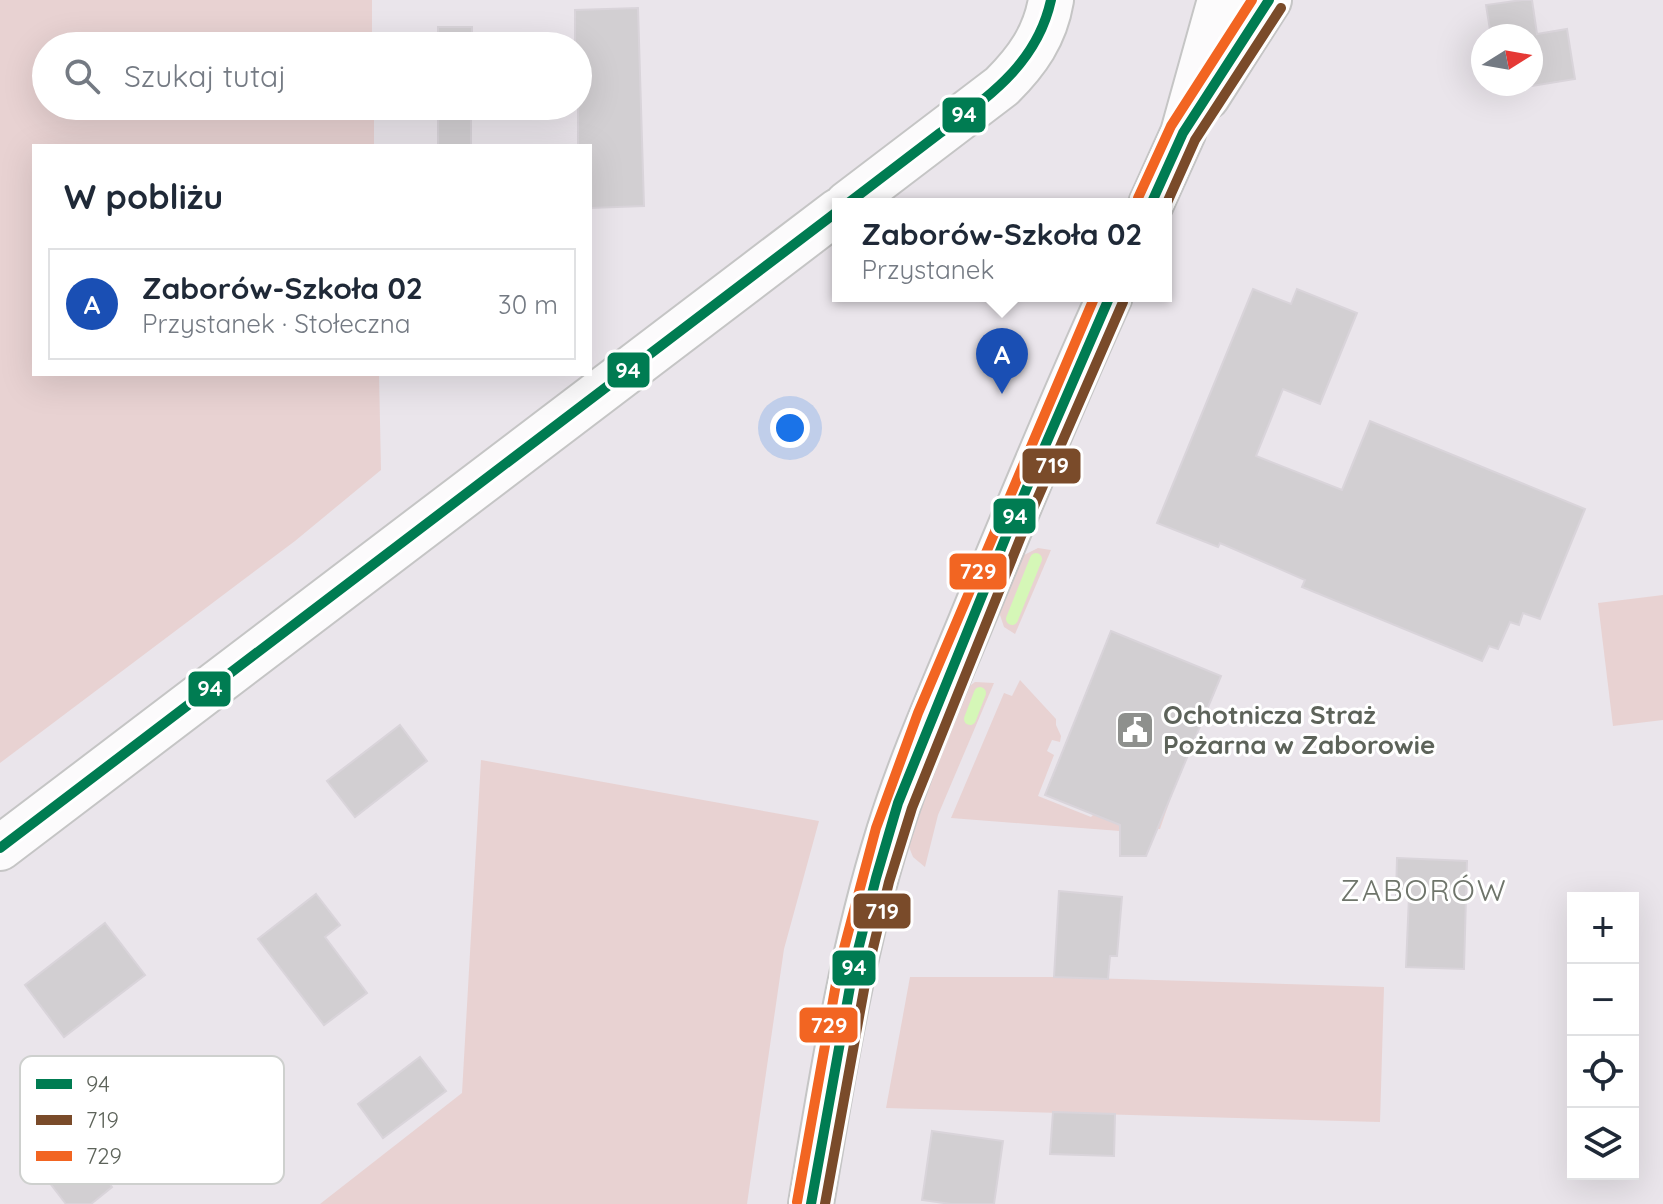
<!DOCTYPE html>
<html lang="pl">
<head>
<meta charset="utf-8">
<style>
	:root { --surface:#fff; --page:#f2f2f3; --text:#1f2937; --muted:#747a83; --line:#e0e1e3; --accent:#111827 }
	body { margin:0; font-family:Quicksand,sans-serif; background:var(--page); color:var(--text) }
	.controls { position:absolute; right:24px; bottom:24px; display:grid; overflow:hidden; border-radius:0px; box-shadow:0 8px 32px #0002 }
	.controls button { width:72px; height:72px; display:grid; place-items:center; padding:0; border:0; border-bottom:2px solid var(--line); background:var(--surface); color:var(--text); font:40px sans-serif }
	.compass { position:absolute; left:1471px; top:24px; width:72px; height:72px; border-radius:50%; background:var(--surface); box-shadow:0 8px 32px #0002; rotate:79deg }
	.you { position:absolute; left:790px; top:428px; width:28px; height:28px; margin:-20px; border:6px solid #fff; border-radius:50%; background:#1a73e8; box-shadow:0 0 0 12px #1a73e833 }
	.badge { display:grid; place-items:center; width:52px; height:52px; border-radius:50%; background:var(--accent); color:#fff; font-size:26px; font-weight:700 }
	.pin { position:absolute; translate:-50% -66px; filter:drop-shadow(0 2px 4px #0008) }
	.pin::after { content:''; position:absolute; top:42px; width:28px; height:24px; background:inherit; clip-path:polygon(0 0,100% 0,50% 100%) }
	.popup { position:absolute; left:832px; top:198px; width:340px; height:104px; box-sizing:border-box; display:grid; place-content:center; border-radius:0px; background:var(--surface); filter:drop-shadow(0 2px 6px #0005); font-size:26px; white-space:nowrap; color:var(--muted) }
	.popup b { font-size:30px; color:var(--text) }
	.popup::after { content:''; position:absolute; left:50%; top:100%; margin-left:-16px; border:16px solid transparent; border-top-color:var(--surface) }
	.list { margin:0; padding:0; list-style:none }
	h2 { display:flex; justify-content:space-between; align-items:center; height:104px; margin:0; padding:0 32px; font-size:34px }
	h2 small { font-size:26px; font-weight:400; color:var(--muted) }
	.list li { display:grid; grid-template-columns:52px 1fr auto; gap:24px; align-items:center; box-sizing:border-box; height:112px; margin:0 16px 16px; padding:0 16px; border:2px solid var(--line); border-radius:0px }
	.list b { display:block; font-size:30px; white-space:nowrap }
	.list p { margin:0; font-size:26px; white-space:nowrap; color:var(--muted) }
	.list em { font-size:26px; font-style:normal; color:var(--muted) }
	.icon { flex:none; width:44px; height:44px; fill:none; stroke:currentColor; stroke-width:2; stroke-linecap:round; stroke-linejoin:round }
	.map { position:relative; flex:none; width:1663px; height:1204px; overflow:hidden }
	.search { position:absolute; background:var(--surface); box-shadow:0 8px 32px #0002; left:32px; top:32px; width:560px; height:88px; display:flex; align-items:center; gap:20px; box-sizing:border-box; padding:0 28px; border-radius:44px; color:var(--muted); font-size:30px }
	.panel { position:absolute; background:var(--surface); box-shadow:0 8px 32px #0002; left:32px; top:144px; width:560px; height:232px; border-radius:0px }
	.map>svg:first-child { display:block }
	.green { fill:#e8d2d2 }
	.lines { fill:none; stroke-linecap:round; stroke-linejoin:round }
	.stream { stroke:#d5f7b7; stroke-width:12 }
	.building { fill:#d2cfd2; stroke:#d9d4da; stroke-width:2 }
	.secondary-casing { stroke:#c5c5c5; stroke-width:48 }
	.secondary { stroke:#fcfbfc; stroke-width:44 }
	.bus-1-casing { stroke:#fff; stroke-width:16 }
	.bus-2-casing { stroke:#fff; stroke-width:16 }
	.bus-3-casing { stroke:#fff; stroke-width:16 }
	.bus-1 { stroke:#007c52; stroke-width:10 }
	.bus-2 { stroke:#7a4b2a; stroke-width:10 }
	.bus-3 { stroke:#f26522; stroke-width:10 }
	.labels { text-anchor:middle; stroke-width:6; stroke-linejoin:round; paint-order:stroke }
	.poi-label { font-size:26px; font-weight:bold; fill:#5d635a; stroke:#fff; text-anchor:start }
	.quarter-label { font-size:30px; letter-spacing:2px; fill:#6f756b; stroke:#fff }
	.key { fill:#fff; stroke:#ced0ce; stroke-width:2 }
	.key-label { font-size:22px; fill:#5d635a }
	.line-badge { stroke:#fff; stroke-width:3 }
	.badge-label { font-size:22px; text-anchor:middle; font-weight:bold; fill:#fff }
</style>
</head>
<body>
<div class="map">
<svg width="1663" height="1204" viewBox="0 0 1663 1204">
	<rect width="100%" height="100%" fill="#eae5eb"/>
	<g class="green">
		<path d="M0 0H372V46H46V106H374V146H34V374H379L381 470 295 541 0 763Z"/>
		<path d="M1038 548 1051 550 1015 634 1004 627 999 612 1024 555Z"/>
		<path d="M1663 595V720L1613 726 1598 603Z"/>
		<path d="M1020 680 1056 719V725L1061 736 1060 742 1052 740 1047 751 1054 755 1038 796 1091 817 1129 779 1171 797 1160 829 1121 828 1120 831 951 818 1004 693 1012 696Z"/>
		<path d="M975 682 994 683 938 815 925 867 913 857 909 847 931 780 967 688Z"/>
		<path d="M481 760 819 821 784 949 747 1204H320L462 1093Z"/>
		<path d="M910 977H1054L1384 987 1380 1122 886 1108Z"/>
	</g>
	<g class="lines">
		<g class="stream">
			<path d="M1012 619 1036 559"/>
			<path d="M970 719 980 693"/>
		</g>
	</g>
	<g class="building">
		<path d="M1522 0H1532L1537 34 1567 29 1575 79 1500 91 1499 84H1531V36H1491L1486 5Z"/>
		<path d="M638 8 644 206 590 208V146H578V46H575V10Z"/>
		<rect x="438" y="27" width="34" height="19"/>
		<rect x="438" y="106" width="33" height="40"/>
		<path d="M1253 289 1291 304 1297 289 1357 313 1320 404 1283 389 1256 456 1342 490 1370 421 1585 509 1540 619 1523 613 1519 625 1510 622 1498 649 1489 646 1482 661 1302 587 1305 580 1220 543 1218 547 1157 523Z"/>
		<path d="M1111 631 1221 676 1146 856H1120V825L1045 795Z"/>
		<path d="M400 725 427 761 355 817 327 781Z"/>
		<path d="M1397 858 1467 861 1464 969 1406 967 1409 896H1396Z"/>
		<path d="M1059 891 1122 897 1117 956H1110L1108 979 1054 977Z"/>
		<path d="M316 894 340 925 325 937 367 993 324 1025 258 939Z"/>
		<path d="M105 923 145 975 64 1037 25 985Z"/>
		<path d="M420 1057 446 1091 383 1138 358 1104Z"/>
		<path d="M1053 1112 1115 1114 1114 1156 1050 1154Z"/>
		<path d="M66 1127 112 1187 91 1204H66L29 1156Z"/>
		<path d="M932 1131 1003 1141 994 1204H951L922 1200Z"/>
	</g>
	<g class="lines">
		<g class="secondary-casing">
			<g id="secondary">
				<path d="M1207 97 1269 0"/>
				<path d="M847 204 1002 86C1027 61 1045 36 1051 0"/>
				<path d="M1151 204 1183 133 1220 0"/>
				<path d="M0 848 838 211"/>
				<path d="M811 1204C832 1078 851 954 889 832 913 755 947 681 977 607 1020 503 1063 399 1110 296"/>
			</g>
		</g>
		<use href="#secondary" class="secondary"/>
		<g class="bus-1-casing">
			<g id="bus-1">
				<path d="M847 204C878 180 909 157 940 133 989 96 1037 64 1051 0"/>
				<path d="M1151 204 1183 133 1269 0"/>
				<path d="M0 848 838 211"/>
				<path d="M811 1204 853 970 876 878 898 803 1009 529 1110 296"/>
			</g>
		</g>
		<g class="bus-2-casing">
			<g id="bus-2">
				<path d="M1166 205 1195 140 1281 8"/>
				<path d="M825 1204 867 973 889 882 912 808 1022 534 1123 302"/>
			</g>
		</g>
		<g class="bus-3-casing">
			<g id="bus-3">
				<path d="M1138 198 1171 126 1252 0"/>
				<path d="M797 1202 839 967 876 828 918 713 1095 296"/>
			</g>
		</g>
		<use href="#bus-1" class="bus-1"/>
		<use href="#bus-2" class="bus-2"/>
		<use href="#bus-3" class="bus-3"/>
	</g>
	<defs>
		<g id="civic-square" transform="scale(2)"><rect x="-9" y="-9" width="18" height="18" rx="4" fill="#8e908d" stroke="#fff"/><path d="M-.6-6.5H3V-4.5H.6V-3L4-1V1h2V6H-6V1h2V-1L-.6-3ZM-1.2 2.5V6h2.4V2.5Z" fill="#fff"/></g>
	</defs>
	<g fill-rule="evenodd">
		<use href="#civic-square" x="1135" y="730"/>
	</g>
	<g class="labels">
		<g class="poi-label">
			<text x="1163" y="724">Ochotnicza Straż<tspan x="1163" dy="30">Pożarna w Zaborowie</tspan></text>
		</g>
		<g class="quarter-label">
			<text x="1424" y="901">ZABORÓW</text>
		</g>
	</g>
	<rect x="20" y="1056" width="264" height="128" rx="12" class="key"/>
	<rect x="36" y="1079" width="36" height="10" fill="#007c52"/>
	<rect x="36" y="1115" width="36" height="10" fill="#7a4b2a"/>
	<rect x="36" y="1151" width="36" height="10" fill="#f26522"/>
	<g class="key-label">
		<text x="86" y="1092">94</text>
		<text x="86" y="1128">719</text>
		<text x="86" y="1164">729</text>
	</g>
	<g class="line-badge">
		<rect x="941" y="96" width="46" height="38" rx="8" fill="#007c52"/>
		<rect x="606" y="351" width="45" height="38" rx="8" fill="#007c52"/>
		<rect x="1021" y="447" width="61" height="38" rx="8" fill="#7a4b2a"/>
		<rect x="992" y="497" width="45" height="38" rx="8" fill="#007c52"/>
		<rect x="948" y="552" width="60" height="39" rx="8" fill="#f26522"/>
		<rect x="187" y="670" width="45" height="38" rx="8" fill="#007c52"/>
		<rect x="852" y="892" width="60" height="38" rx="8" fill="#7a4b2a"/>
		<rect x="831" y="949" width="46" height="38" rx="8" fill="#007c52"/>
		<rect x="798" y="1006" width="61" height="38" rx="8" fill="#f26522"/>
	</g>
	<g class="badge-label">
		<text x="964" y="122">94</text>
		<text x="628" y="378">94</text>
		<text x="1052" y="473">719</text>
		<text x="1015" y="524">94</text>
		<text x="978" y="579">729</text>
		<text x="210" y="696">94</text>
		<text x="882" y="919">719</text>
		<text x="854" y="975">94</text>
		<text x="829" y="1033">729</text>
	</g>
</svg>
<div class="controls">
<button>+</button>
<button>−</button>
<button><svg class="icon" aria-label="locate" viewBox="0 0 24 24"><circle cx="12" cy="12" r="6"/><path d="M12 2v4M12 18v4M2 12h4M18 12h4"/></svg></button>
<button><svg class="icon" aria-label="layers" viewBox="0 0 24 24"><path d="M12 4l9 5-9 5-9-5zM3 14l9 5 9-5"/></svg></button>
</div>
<svg class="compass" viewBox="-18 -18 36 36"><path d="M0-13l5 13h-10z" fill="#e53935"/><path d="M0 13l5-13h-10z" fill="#747a83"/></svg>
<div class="you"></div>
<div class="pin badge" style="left:1002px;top:394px;background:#1a4fb4">A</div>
<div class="popup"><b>Zaborów-Szkoła 02</b>Przystanek</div>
<div class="search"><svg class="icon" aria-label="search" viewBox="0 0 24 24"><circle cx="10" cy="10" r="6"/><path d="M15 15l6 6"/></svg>Szukaj tutaj</div>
<section class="panel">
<h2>W pobliżu<small></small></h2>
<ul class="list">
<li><span class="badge" style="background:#1a4fb4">A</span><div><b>Zaborów-Szkoła 02</b><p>Przystanek · Stołeczna</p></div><em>30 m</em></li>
</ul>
</section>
</div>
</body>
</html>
